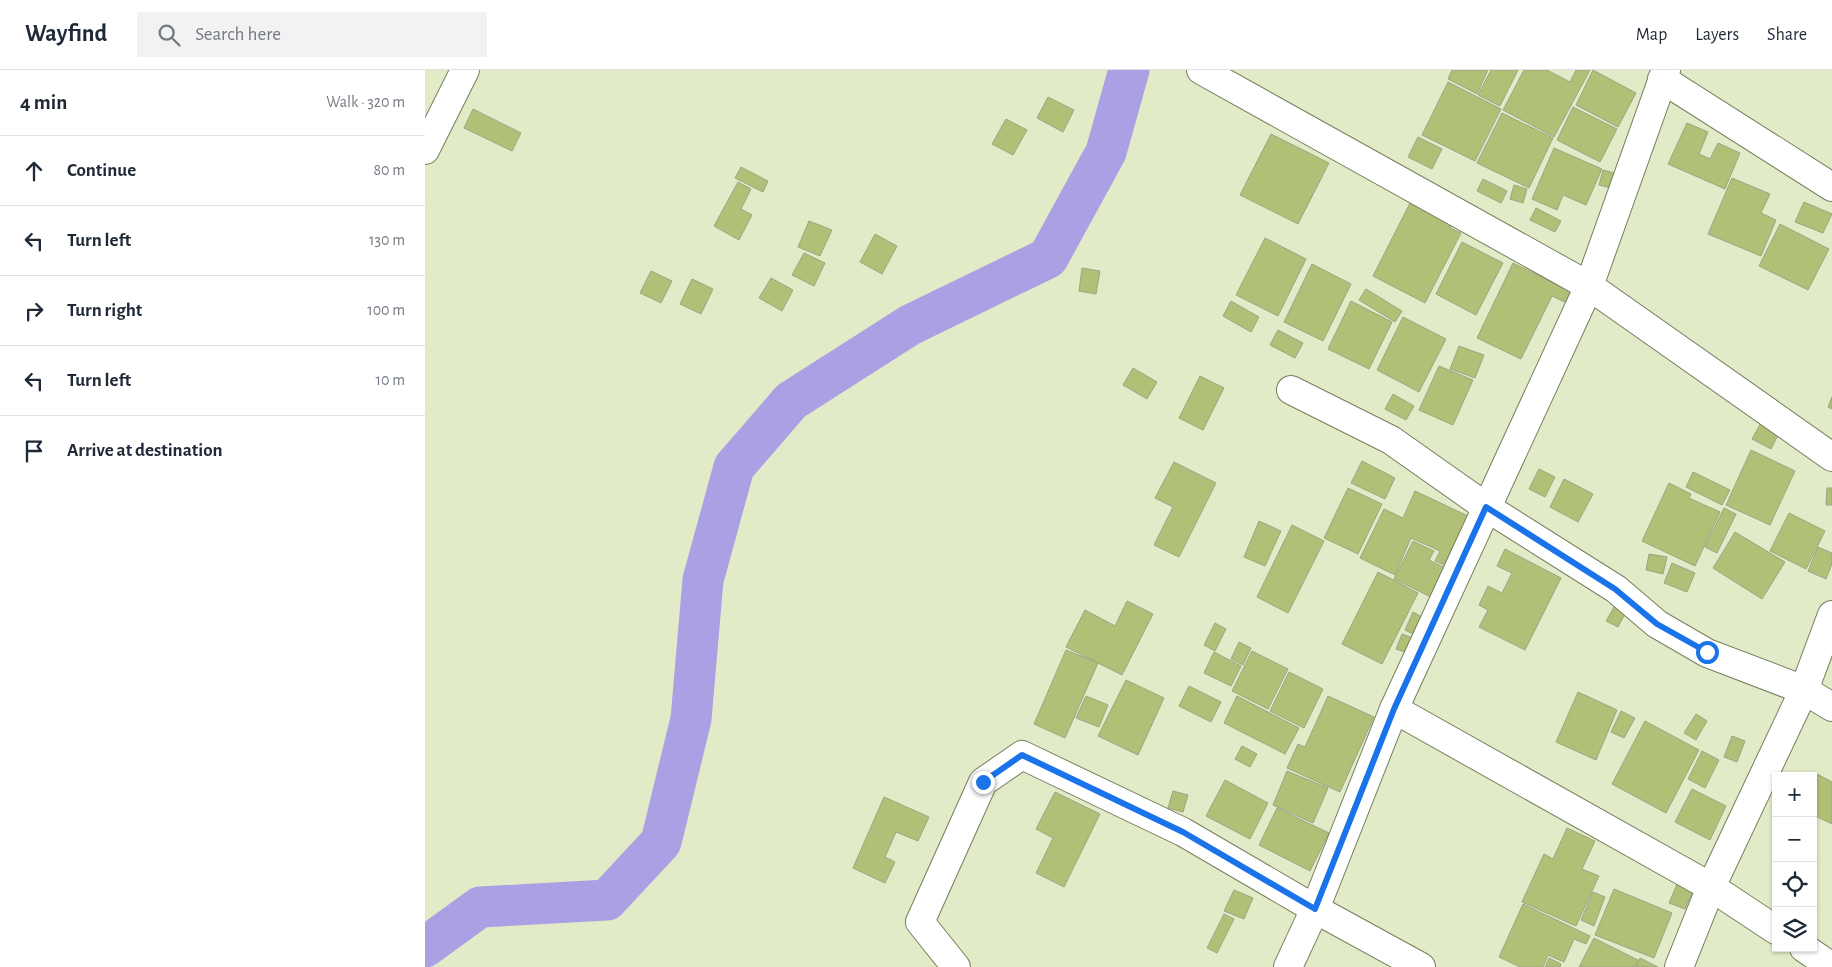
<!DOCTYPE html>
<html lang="en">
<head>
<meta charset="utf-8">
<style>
	:root { --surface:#fff; --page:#f2f2f3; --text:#1f2937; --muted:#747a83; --line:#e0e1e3 }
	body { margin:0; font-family:"Alegreya Sans",sans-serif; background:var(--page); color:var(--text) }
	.controls { position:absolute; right:15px; bottom:15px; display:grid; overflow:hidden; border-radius:0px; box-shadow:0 1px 4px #0004 }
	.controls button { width:45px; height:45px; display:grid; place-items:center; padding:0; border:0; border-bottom:1px solid var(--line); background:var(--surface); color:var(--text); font:25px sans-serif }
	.stop { position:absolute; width:15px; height:15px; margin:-11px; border:4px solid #1a73e8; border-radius:50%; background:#fff }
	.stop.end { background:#1a73e8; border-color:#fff; box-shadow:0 1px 5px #0008 }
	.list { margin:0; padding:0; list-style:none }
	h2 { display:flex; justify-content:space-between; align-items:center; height:65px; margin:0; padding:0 20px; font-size:21px }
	h2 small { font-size:16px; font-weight:400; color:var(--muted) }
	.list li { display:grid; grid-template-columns:32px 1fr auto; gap:15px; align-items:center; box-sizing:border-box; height:70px; padding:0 20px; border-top:1px solid var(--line) }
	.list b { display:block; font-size:19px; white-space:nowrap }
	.list em { font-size:16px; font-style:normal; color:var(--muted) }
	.icon { flex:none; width:28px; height:28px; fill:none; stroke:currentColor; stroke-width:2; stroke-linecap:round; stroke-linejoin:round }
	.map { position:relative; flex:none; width:1407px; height:897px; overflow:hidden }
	header { display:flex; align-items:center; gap:30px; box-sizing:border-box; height:70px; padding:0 25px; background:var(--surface); border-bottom:1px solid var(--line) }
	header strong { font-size:24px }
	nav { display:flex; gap:28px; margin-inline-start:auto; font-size:18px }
	.search { width:350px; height:45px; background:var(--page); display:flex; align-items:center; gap:12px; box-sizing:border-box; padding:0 18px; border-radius:0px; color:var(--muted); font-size:19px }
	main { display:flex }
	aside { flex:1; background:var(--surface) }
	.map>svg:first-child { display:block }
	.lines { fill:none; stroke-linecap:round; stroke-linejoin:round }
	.river { stroke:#aca0e4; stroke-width:41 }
	.building { fill:#b0c077; stroke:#9ca583 }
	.minor-casing { stroke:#767e5d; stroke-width:30 }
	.minor { stroke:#fff; stroke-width:28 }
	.route { stroke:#1a73e8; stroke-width:6 }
</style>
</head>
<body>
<header>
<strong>Wayfind</strong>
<div class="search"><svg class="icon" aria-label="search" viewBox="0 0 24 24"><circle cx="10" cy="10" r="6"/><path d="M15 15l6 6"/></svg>Search here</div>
<nav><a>Map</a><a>Layers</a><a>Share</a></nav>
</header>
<main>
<aside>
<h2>4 min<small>Walk · 320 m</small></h2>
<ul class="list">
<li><svg class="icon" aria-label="ahead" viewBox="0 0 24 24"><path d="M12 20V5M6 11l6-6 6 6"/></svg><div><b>Continue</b></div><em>80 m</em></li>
<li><svg class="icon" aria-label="left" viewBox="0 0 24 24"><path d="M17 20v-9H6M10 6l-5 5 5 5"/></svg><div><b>Turn left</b></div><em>130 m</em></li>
<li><svg class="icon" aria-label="right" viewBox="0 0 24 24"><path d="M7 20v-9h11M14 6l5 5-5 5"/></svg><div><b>Turn right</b></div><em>100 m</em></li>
<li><svg class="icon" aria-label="left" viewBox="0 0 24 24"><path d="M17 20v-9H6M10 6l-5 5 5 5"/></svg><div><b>Turn left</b></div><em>10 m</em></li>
<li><svg class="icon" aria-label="arrive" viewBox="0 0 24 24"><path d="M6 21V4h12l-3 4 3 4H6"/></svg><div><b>Arrive at destination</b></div></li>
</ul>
</aside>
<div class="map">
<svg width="1407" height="897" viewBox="0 0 1407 897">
	<rect width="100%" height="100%" fill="#e2ebc7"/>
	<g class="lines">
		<path class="river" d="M0 877 55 837 182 830 236 772 266 649 278 510 309 397 366 331 485 255 623 188 681 82 704 0"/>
	</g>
	<g class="building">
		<path d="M1027 0H1063L1052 24 1023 9Z"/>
		<path d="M1066 0H1093L1075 36 1053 25Z"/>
		<path d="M1099 0H1122L1145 12 1151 0H1165L1129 67 1078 40Z"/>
		<path d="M1168 0 1211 23 1193 57 1151 35Z"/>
		<path d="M1023 12 1076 39 1050 91 997 65Z"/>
		<path d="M623 27 649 40 638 62 612 48Z"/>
		<path d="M1148 37 1192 59 1175 92 1132 70Z"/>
		<path d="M48 39 96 63 87 81 39 58Z"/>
		<path d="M1077 43 1128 68 1104 118 1052 93Z"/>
		<path d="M581 49 602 60 588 85 567 74Z"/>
		<path d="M1262 53 1283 62 1274 84 1285 89 1293 73 1315 83 1300 119 1243 94Z"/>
		<path d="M846 64 904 93 873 154 815 125Z"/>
		<path d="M993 67 1017 79 1007 99 983 87Z"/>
		<path d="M1129 78 1177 99 1161 135 1138 125 1132 140 1107 129Z"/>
		<path d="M316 97 343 111 338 122 310 108Z"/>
		<path d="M1178 100 1189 103 1186 118 1174 115Z"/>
		<path d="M1307 108 1345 124 1336 143 1351 150 1336 186 1283 164Z"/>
		<path d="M1058 109 1082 121 1076 133 1052 121Z"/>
		<path d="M313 112 326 119 316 139 327 145 314 170 289 156Z"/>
		<path d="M1089 115 1102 119 1098 133 1085 129Z"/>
		<path d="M1379 132 1407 144 1398 163 1370 152Z"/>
		<path d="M985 133 1027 154 1025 158 1036 163 1000 233 948 206Z"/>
		<path d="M1111 138 1136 151 1130 162 1105 150Z"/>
		<path d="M384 151 407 160 395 186 373 177Z"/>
		<path d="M1355 154 1404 179 1383 220 1334 196Z"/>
		<path d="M450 164 472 176 457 204 435 192Z"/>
		<path d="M840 168 881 189 853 246 811 225Z"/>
		<path d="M1037 172 1078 193 1051 245 1011 224Z"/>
		<path d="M379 183 400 193 389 216 367 205Z"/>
		<path d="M1088 193 1149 223 1144 234 1127 226 1096 289 1052 268Z"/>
		<path d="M887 194 926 214 898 271 859 252Z"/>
		<path d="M657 198 675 201 671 224 654 221Z"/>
		<path d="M226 201 247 211 236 233 215 223Z"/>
		<path d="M346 208 368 220 357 241 334 228Z"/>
		<path d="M267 209 288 219 276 244 255 234Z"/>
		<path d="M941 219 977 241 970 252 934 230Z"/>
		<path d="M806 231 834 247 826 262 798 246Z"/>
		<path d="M926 231 967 252 944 299 903 279Z"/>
		<path d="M978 247 1021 269 994 322 952 300Z"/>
		<path d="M853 260 878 273 870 288 845 275Z"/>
		<path d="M1034 276 1059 285 1050 308 1025 299Z"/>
		<path d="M1014 296 1048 310 1028 355 994 340Z"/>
		<path d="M708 298 732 312 722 329 698 315Z"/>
		<path d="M775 306 799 318 778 360 754 348Z"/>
		<path d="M968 324 989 336 981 350 960 339Z"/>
		<path d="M1407 327V339L1403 337Z"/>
		<path d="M1338 349 1356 359 1346 379 1327 369Z"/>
		<path d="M1326 380 1370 401 1345 455 1301 435Z"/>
		<path d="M937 391 970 408 960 429 926 413Z"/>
		<path d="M749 392 791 413 754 487 729 475 748 437 730 428Z"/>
		<path d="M1114 399 1130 407 1120 427 1104 419Z"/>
		<path d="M1268 402 1305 420 1297 435 1261 417Z"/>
		<path d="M1139 409 1168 424 1153 452 1125 437Z"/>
		<path d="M1244 413 1266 424 1264 428 1295 442 1270 496 1217 471Z"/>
		<path d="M923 418 957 434 933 484 899 468Z"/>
		<path d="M1402 418H1407V435H1401Z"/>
		<path d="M990 421 1043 446 1019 495 1010 491 1015 481 986 468 970 505 935 488 959 439 978 448Z"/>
		<path d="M1299 438 1311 444 1292 483 1280 477Z"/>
		<path d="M1364 443 1400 461 1381 499 1345 481Z"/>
		<path d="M834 451 856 461 840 496 819 487Z"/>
		<path d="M867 455 899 471 863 543 832 527Z"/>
		<path d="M1310 462 1360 492 1337 529 1288 498Z"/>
		<path d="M988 471 1009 481 1004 490 1020 498 1006 527 969 509Z"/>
		<path d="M1393 477 1407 483V494L1401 509 1383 501Z"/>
		<path d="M1080 479 1136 508 1100 580 1054 557 1063 540 1054 535 1063 516 1077 523 1087 503 1072 496Z"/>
		<path d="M1224 484 1242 487 1238 504 1221 500Z"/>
		<path d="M1247 493 1270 503 1262 522 1239 513Z"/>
		<path d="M953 502 993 523 957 594 917 574Z"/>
		<path d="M702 531 728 544 697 605 641 577 660 540 690 556Z"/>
		<path d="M1189 537 1201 542 1193 557 1181 551Z"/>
		<path d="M988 542 997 547 988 564 980 560Z"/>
		<path d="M790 553 801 559 790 581 779 575Z"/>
		<path d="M977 564 988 568 983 583 971 579Z"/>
		<path d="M814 572 826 578 818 595 806 589Z"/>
		<path d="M641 580 673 593 640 668 609 654Z"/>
		<path d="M827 581 863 599 843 639 807 621Z"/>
		<path d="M789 582 816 596 806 616 779 603Z"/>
		<path d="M864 602 898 619 879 658 845 641Z"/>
		<path d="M701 610 739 628 713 685 673 666Z"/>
		<path d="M764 616 796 632 786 652 754 636Z"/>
		<path d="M1153 622 1192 640 1171 690 1131 672Z"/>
		<path d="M661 626 683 635 674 657 651 648Z"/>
		<path d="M812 626 874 658 860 684 799 653Z"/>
		<path d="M903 626 949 647 915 722 862 698 873 674 880 677Z"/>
		<path d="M1196 641 1210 648 1199 668 1186 662Z"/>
		<path d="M1271 644 1282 651 1271 670 1259 663Z"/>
		<path d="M1220 651 1274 680 1241 743 1187 714Z"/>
		<path d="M1307 666 1320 671 1312 692 1299 687Z"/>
		<path d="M817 676 832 684 825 697 810 689Z"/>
		<path d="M1277 681 1294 690 1280 718 1263 709Z"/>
		<path d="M862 701 903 718 888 753 848 735Z"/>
		<path d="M1392 704 1407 712V754L1388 745V712Z"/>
		<path d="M800 710 843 733 825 769 781 746Z"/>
		<path d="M1267 719 1301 736 1285 770 1250 752Z"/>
		<path d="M748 721 763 725 758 742 743 738Z"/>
		<path d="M630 722 675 744 639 817 611 803 628 768 611 759Z"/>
		<path d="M459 727 504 747 493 771 471 762 460 787 470 792 460 813 428 798Z"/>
		<path d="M852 738 904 763 885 801 834 775Z"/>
		<path d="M1142 758 1170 771 1157 799 1174 806 1151 856 1097 832 1119 784 1128 789Z"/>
		<path d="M1252 814 1268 821 1260 839 1244 833Z"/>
		<path d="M1189 819 1247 843 1229 888 1170 865Z"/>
		<path d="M809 820 828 828 819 849 799 841Z"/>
		<path d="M1168 822 1180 827 1169 856 1156 850Z"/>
		<path d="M1098 834 1165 866 1161 874 1149 869 1139 892 1123 885 1118 897H1095L1074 887Z"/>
		<path d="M799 844 809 849 792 883 782 878Z"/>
		<path d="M1169 868 1213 890 1210 897H1154Z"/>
		<path d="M1124 888 1136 894 1135 897H1120Z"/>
		<path d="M1215 888 1233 897H1211Z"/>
	</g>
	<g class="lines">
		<g class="minor-casing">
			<g id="minor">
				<path d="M776 0 1164 216 1407 387"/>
				<path d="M1237 9 1407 117"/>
				<path d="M0 80 40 0"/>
				<path d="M866 320 966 370 1061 437 1191 519 1232 554 1282 583 1379 620 1407 637"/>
				<path d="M969 639 1286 817 1351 860"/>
				<path d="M1379 878 1407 897"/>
				<path d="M531 897 495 852 558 712 597 685 758 762 890 839 863 897"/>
				<path d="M996 897 890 839 969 639 1164 216 1241 0"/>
				<path d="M1254 897 1286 817 1379 620 1407 545"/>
			</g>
		</g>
		<use href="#minor" class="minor"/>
	</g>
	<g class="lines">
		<path class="route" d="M558 712 597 685 758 762 890 839 969 639 1061 437 1190 519 1232 554 1282 582"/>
	</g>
</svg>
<div class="controls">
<button>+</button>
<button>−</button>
<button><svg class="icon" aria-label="locate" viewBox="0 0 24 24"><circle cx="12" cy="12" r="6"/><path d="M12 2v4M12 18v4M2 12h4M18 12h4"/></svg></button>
<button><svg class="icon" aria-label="layers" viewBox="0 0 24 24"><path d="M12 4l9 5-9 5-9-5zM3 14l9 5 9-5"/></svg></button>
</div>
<div class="stop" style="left:1282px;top:582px"></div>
<div class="stop end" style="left:558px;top:712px"></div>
</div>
</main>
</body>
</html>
